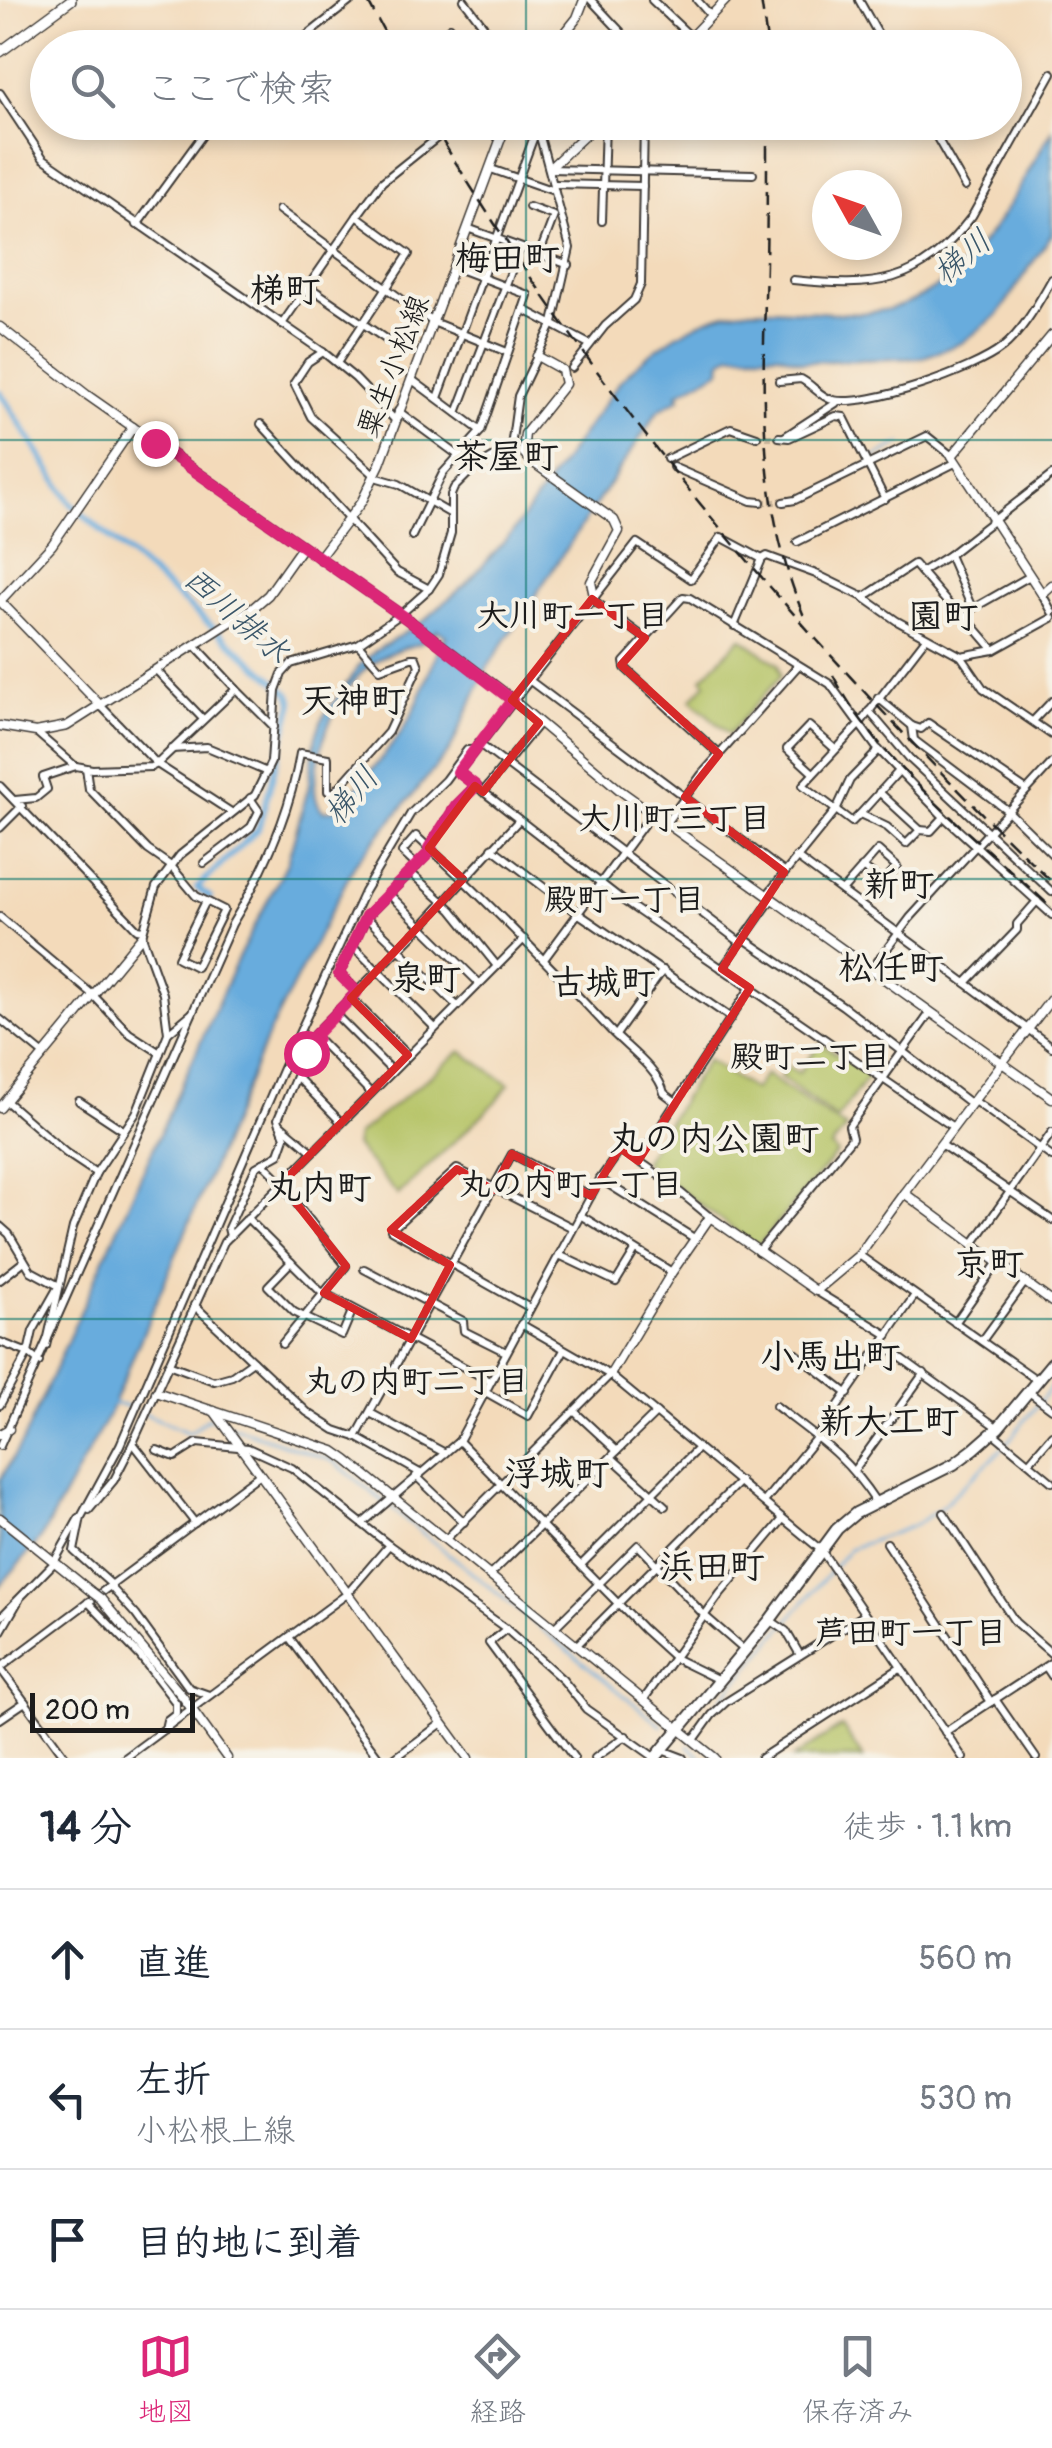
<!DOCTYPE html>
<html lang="ja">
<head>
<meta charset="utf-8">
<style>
	:root { --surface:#fff; --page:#f2f2f3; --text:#1f2937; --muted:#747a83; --line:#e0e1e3; --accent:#db2777 }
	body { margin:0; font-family:Pangolin,"Klee One",sans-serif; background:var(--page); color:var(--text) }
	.compass { position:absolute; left:812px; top:170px; width:90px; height:90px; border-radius:50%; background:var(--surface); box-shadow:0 5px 15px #0003; rotate:310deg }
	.scale { position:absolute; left:30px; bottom:25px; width:165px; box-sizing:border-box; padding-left:10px; border:5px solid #1c1c1c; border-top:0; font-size:28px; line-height:35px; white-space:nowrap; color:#1c1c1c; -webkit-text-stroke:8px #f7f3e8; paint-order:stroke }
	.stop { position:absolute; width:30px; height:30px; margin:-22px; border:8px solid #db2777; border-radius:50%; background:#fff }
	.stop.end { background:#db2777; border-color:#fff; box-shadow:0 2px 10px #0008 }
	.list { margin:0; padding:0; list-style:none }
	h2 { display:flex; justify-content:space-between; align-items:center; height:130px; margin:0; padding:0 40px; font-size:42px }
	h2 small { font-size:32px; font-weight:400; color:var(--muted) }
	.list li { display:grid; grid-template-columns:65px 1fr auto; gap:30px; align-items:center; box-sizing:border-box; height:140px; padding:0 40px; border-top:2px solid var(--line) }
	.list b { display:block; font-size:38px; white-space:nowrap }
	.list p { margin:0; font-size:32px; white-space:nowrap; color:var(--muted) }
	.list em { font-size:32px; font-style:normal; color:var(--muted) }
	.icon { flex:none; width:55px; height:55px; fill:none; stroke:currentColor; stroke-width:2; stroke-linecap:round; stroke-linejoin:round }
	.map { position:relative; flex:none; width:1052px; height:1758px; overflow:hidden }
	.search { position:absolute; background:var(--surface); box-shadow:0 5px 15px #0003; left:30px; right:30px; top:30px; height:110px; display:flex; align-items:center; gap:25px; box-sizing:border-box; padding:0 35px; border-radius:55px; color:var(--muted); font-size:38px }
	.sheet { height:550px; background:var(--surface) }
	nav { display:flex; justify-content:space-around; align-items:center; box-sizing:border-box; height:140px; border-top:2px solid var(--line); background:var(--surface); font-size:28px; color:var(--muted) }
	nav a { display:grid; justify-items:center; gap:5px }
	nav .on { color:var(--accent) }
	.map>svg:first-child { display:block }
	.green { fill:#b4c264; stroke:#686f40; stroke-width:2.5 }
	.water { fill:#68acdd; stroke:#42647c; stroke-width:2.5; fill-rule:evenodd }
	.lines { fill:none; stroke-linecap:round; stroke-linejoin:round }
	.stream { stroke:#68acdd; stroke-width:2.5 }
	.canal { stroke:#68acdd; stroke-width:6 }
	.minor-tunnel { stroke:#c8b49a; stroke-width:6; stroke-dasharray:6 3; stroke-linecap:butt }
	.minor-casing { stroke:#3c3834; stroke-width:10 }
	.tertiary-casing { stroke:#3c3834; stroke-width:11 }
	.secondary-casing { stroke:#3c3834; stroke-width:11 }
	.primary-casing { stroke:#3c3834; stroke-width:12 }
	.trunk-casing { stroke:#3c3834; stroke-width:14 }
	.minor { stroke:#fff; stroke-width:6 }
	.tertiary { stroke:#fff; stroke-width:8 }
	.secondary { stroke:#fff; stroke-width:8 }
	.primary { stroke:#fff; stroke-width:9 }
	.trunk { stroke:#fff; stroke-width:10 }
	.rail { stroke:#1c1c1c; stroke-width:2.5; stroke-dasharray:15 8; stroke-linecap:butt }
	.tertiary-bridge-casing { stroke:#3c3834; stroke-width:11; stroke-linecap:butt }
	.tertiary-bridge { stroke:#fff; stroke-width:8 }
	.route { stroke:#db2777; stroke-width:12 }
	.marked { fill:none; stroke:#d62828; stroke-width:8; stroke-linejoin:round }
	.grid { fill:none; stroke:#0f766e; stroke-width:2.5; stroke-opacity:0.55 }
	.labels { text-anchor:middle; stroke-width:8; stroke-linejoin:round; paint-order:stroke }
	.street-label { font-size:30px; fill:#1c1c1c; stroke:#f7f3e8 }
	.water-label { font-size:32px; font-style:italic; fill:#3a5669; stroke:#f7f3e8 }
	.neighbourhood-label { font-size:32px; font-weight:bold; fill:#1c1c1c; stroke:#f7f3e8 }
	.quarter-label { font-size:35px; font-weight:bold; fill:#1c1c1c; stroke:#f7f3e8 }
</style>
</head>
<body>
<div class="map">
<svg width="1052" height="1758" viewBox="0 0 1052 1758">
	<rect width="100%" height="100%" fill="#f7f3e8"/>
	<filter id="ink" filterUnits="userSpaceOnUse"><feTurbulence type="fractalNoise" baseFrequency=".01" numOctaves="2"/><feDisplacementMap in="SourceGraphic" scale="20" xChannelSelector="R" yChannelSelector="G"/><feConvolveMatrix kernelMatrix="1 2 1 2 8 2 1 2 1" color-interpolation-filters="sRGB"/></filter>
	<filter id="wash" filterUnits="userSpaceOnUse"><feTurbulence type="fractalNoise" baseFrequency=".0048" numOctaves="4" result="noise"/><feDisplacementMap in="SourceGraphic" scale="40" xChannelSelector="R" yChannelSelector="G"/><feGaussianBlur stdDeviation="2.25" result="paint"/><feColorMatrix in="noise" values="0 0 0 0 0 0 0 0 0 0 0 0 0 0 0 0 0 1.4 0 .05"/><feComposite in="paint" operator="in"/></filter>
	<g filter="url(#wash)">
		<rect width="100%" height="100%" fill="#f3daba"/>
		<g class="green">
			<path d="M741 638 778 664 781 676 729 734 691 700 706 683 702 678Z"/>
			<path d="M820 1043 869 1075 837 1119 780 1077 787 1066 799 1073Z"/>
			<path d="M461 1051 509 1084 496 1102 398 1195 355 1146 357 1135Z"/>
			<path d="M707 1060 754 1090 765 1074 846 1128 831 1147 837 1153 757 1247 643 1162Z"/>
			<path d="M842 1726 863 1758H793Z"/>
		</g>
		<path class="water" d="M1052 130V234L998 315 962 343 921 358 802 362 780 354H731L722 360 721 370 678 393 680 398 658 411 487 668 450 750 355 864 267 1037 110 1412 41 1538 0 1586V1480L23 1441 237 960 287 863 308 789 316 735 323 717 359 666 375 651 425 620 468 582 512 533 621 380C647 353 694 319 731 312 791 300 855 329 914 300 983 266 1015 193 1052 130ZM437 630 446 636C431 661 425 690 411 716 392 750 363 779 338 809L323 811C310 796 316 776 319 759 326 719 350 671 390 653 411 644 420 648 437 630Z"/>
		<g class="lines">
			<g class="stream">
				<path d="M870 460 902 443"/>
				<path d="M111 1403 132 1408"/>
				<path d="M139 1411 189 1433 208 1418 216 1421"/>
				<path d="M228 1425 333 1461 662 1726"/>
				<path d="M716 1706 849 1549 916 1525 940 1508 1004 1447 1052 1386"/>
				<path d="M688 1746 702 1758"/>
			</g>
			<path class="canal" d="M0 392 72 505 290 694 293 703 258 829 197 888 210 897"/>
		</g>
	</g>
	<g filter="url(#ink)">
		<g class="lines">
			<g class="minor-tunnel">
				<path d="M757 437H779"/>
				<path d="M761 502H783"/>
			</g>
			<g class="minor-casing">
				<g id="minor">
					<path d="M464 0 500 48"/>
					<path d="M591 0 636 48"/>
					<path d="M652 0 691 37 713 48"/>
					<path d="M697 0 711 16"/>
					<path d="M859 0 886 48"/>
					<path d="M450 27 466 48"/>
					<path d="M425 42 428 48"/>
					<path d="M291 48 352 0"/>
					<path d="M484 48 494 40"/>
					<path d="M0 93 43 158 323 352 355 378 395 420"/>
					<path d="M486 122 500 141"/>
					<path d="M928 122 965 187"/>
					<path d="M491 169 554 191"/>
					<path d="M550 169 753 174"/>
					<path d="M554 184 643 186"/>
					<path d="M529 207 554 216 539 255"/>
					<path d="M279 210 433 322 507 352"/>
					<path d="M357 216 382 182 457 122"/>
					<path d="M602 221 605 122"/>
					<path d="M137 225 212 122"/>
					<path d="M470 229 569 265"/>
					<path d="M793 280C875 288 919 286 972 216L1052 73"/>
					<path d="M308 286 400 349"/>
					<path d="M523 309 589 344"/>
					<path d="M282 324 357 216 409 254 337 363"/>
					<path d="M323 352 308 362 294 383 311 417 378 478 399 484 451 514"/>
					<path d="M572 368 605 326 634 300 641 284 644 122"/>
					<path d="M411 379 481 431 528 295 454 267"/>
					<path d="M779 381 801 379C813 385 820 397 833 400 867 408 975 370 1002 348 1024 330 1038 303 1052 279"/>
					<path d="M438 398 533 139"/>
					<path d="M398 411 466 461 472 470"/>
					<path d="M457 413 520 248"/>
					<path d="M261 424 397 572 429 589"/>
					<path d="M779 437 789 438 836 416 844 417 885 499"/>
					<path d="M784 437 836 403"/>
					<path d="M667 459 731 428 757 437"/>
					<path d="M673 467 751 501 761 502"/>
					<path d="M783 502 795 500 927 436 952 456"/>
					<path d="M412 536 443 473 481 431"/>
					<path d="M797 542 955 463"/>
					<path d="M762 559 721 537 691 579 637 543 458 772 625 902 953 1127"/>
					<path d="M921 572 949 555"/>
					<path d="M1042 594 1052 612"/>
					<path d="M864 597 914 564 952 608 964 615 994 650"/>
					<path d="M592 599 645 638"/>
					<path d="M972 608 949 555 1052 475"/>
					<path d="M970 610 1030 576"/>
					<path d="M734 626 762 559 767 556 816 574 863 597 897 621 961 656 983 688 1052 735"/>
					<path d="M961 656 994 650 1052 618"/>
					<path d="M157 671 203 719"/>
					<path d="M529 680 784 872"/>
					<path d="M236 689 274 727"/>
					<path d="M878 698 912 726 914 740 1007 810 1052 854"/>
					<path d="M101 706 157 764 231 812"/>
					<path d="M869 711 910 759 1052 892"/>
					<path d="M1033 721 1052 701"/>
					<path d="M912 726 921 729 928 723 1026 790"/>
					<path d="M36 732 75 766"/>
					<path d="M478 743 740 942"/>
					<path d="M171 749 207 747 267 772"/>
					<path d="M719 754 625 668 624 662 683 597 690 598 830 684 876 747 944 817 931 831 920 830 906 844 887 827 860 814 852 822 803 785 858 726 926 638"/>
					<path d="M86 768 89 789 148 850 171 866 196 896 224 910 196 967 178 958 206 901"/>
					<path d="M813 773 787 749 809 726 835 749"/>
					<path d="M0 786 137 929 143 930"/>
					<path d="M483 792 539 723"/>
					<path d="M879 792 920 830"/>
					<path d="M15 800 36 798 47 789 43 777 76 766 92 769 151 767 157 764 236 689 196 646"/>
					<path d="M860 814 898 772"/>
					<path d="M944 817 1052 915"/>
					<path d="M666 823 702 774 798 666"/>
					<path d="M0 828 22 806"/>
					<path d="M492 848 579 914 731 1018"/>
					<path d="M432 850C495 909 555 971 614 1034 630 1050 659 1071 664 1093L676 1102"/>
					<path d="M796 857 1052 1047"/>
					<path d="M204 863 251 827 259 811 250 798"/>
					<path d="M417 866 402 852 416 836 429 848"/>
					<path d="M411 873 452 910 497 966"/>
					<path d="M842 891 878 850 897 867 883 882 862 867"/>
					<path d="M389 894 479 983"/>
					<path d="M767 895 836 810 850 780 879 750"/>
					<path d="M0 917 93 995 129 1033 160 1053"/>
					<path d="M366 917 457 1006"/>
					<path d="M743 938 843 1006 971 1104"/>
					<path d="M352 945 435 1028"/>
					<path d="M545 958 652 813"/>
					<path d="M722 969 771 900"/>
					<path d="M871 970 910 918 1052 763"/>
					<path d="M966 983 1017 930V924L1037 901"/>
					<path d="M357 991 339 974 366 917 432 850 429 848 456 806 475 786"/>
					<path d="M351 998 408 1055"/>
					<path d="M335 1014 392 1071"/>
					<path d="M0 1019 44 1055"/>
					<path d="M168 1033 192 1013"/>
					<path d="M616 1035 663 970"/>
					<path d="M297 1077 341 1122"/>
					<path d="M371 1093 314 1035 421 927 518 821"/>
					<path d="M973 1100 1052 1157"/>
					<path d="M6 1101 66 1153 96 1173"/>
					<path d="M79 1101 123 1130"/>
					<path d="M280 1124 313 1152"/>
					<path d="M942 1145 1052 1220"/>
					<path d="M638 1161 750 988"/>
					<path d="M263 1163 282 1182"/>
					<path d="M600 1179 694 1238"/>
					<path d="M281 1184 346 1266 282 1344"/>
					<path d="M580 1215 672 1272"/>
					<path d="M247 1218 320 1291 490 1381"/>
					<path d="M0 1226 9 1234 31 1271 59 1286"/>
					<path d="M230 1236 228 1228 256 1167 279 1154 285 1137 278 1119 306 1053 317 1038"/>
					<path d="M973 1244 1052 1132"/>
					<path d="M758 1252 852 1138 849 1126 930 1013"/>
					<path d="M559 1255 616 1282 635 1251"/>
					<path d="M859 1255 1037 1380"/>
					<path d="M291 1262 268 1286 294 1312 342 1335 353 1309"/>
					<path d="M364 1269 463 1321 464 1331 506 1352"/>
					<path d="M0 1280 23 1262"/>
					<path d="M816 1291 888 1335"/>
					<path d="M194 1305 307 1412 335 1430 356 1437 420 1473"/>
					<path d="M530 1308 391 1230 457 1169 573 1228"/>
					<path d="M955 1323 998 1262"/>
					<path d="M521 1324 610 1375 821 1550 963 1758"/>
					<path d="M982 1341 1025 1282"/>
					<path d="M0 1342 28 1353 39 1362"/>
					<path d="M882 1344 998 1428"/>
					<path d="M46 1346 73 1227 96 1173 136 1113 168 1033 163 994 142 936 156 887 180 855 255 795 271 762 276 690 282 674 291 664 358 644 401 614 429 589 439 574 451 533V495L454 488 472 470 511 447 518 396 553 323 570 248 536 122"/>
					<path d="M794 1352 848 1394"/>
					<path d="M168 1364 214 1381 232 1376 253 1361"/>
					<path d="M1029 1392 1052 1409"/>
					<path d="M487 1393 528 1416 564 1350"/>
					<path d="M0 1405 28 1353 33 1331 58 1287"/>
					<path d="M776 1406C820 1440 845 1455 876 1502"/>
					<path d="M575 1412 617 1451"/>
					<path d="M370 1413 445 1453"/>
					<path d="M993 1433 1052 1482"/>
					<path d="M356 1437 512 1154 591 1196"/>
					<path d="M459 1441 643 1629 676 1659 719 1680"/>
					<path d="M133 1443 195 1523"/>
					<path d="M0 1446 232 924C264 871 290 815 300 753L328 758V791L334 793 388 732 419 666 416 658H411L380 669 358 644"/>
					<path d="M157 1450 175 1457 197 1443 248 1448 292 1468 389 1545 504 1627 563 1680 586 1709 654 1757"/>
					<path d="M611 1457 665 1506"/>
					<path d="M1029 1462 1052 1435"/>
					<path d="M855 1469 924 1373"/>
					<path d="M416 1476 464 1522"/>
					<path d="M764 1502 816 1438 915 1295"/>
					<path d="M89 1510 114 1480 133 1443 224 1242 524 939"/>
					<path d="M944 1513 1015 1622 1052 1654"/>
					<path d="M364 1522 459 1441 600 1179 619 1152C639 1155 691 1202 710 1217"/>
					<path d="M446 1539 610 1375"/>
					<path d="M887 1543 991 1702"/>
					<path d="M581 1565 698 1448"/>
					<path d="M491 1574 656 1413"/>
					<path d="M112 1585 74 1551 81 1517 120 1445 284 1066 364 892 411 813 445 780 467 750H472"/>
					<path d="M110 1586 136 1615 189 1688 209 1695"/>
					<path d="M88 1602 140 1656 176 1703V1713L167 1720 165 1729"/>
					<path d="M0 1618 53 1564 79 1518"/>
					<path d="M770 1620 786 1631 800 1655"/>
					<path d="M555 1627 638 1545 705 1616 744 1650"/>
					<path d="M506 1629 489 1643 574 1758"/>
					<path d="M0 1633 19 1600"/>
					<path d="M289 1637 379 1758"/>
					<path d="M576 1646 740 1481"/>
					<path d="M1046 1667 1052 1676"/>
					<path d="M0 1668 259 1475"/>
					<path d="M0 1668 66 1758"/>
					<path d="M644 1699 720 1594 783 1519"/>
					<path d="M995 1699 1036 1758"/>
					<path d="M0 1719 25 1702"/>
					<path d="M945 1732 1052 1662"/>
					<path d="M694 1740 712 1715 726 1702 864 1615"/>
					<path d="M662 1750 683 1758"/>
					<path d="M125 1758 347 1594 389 1545"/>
					<path d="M395 1758 442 1723"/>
					<path d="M595 1758 626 1736"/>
					<path d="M761 1758 900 1668"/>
				</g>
			</g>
			<g class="tertiary-casing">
				<g id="tertiary">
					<path d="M680 48 726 0"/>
					<path d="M550 168 599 122"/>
					<path d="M1052 335 952 456 1042 594 1052 585"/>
					<path d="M537 356 562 370 565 384 525 434 523 452 531 461 614 520 619 531 591 582 594 596"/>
					<path d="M101 706 0 601 52 545 133 427"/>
					<path d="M0 726 36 732 67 726 254 607 268 595 302 547"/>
					<path d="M1052 998 1002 1063 1052 1098"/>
					<path d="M0 1108 142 936"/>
					<path d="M610 1375 672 1272 710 1217 816 1291 859 1255 904 1193"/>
					<path d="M156 1392 334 1451 347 1460 715 1758"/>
					<path d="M214 1411 468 1758"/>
					<path d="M0 1434 9 1429"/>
					<path d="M0 1518 93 1593"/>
					<path d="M101 1599 183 1697 227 1758"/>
				</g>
			</g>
			<g class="secondary-casing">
				<g id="secondary">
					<path d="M553 48 577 18 584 0"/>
					<path d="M0 327 87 395 407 619 502 691 621 791 1002 1063 904 1193 1052 1302"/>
					<path d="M319 558 362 501 380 464 507 122"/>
				</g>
			</g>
			<g class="primary-casing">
				<path id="primary" d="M0 52 71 0"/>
			</g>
			<g class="trunk-casing">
				<path id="trunk" d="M655 1758 770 1620 837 1529 856 1513 954 1464 974 1449 998 1428 1052 1363"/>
			</g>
			<use href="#minor" class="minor"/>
			<use href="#tertiary" class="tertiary"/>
			<use href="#secondary" class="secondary"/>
			<use href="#primary" class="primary"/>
			<use href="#trunk" class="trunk"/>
			<g class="rail">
				<path d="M367 0 393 48"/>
				<path d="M761 0 768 48"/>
				<path d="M431 122C601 406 814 654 1052 882"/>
				<path d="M767 122C767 181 767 240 765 298 762 413 760 514 806 621"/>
				<path d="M833 675C878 763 980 841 1052 908"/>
			</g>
			<g class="tertiary-bridge-casing">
				<path id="tertiary-bridge" d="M93 1593 101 1599"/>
			</g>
			<use href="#tertiary-bridge" class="tertiary-bridge"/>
		</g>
	</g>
	<g class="lines" filter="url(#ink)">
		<path class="route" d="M155 443 407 619 512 700 458 772 476 786 456 806 429 848 432 850 366 916 339 974 357 992 314 1036 317 1038 306 1053"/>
	</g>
	<path class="marked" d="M592 599 645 638 621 665 719 754 685 797 784 872 722 969 750 988 638 1161 620 1148 591 1196 512 1154 493 1190 457 1169 391 1230 450 1265 411 1339 324 1293 346 1266 281 1184 408 1055 351 998 463 879 429 848 475 786 483 792 539 723 512 700Z"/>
	<path class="grid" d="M526 0V48M526 122V1758M0 440H1052M0 879H1052M0 1319H1052"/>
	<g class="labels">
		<g class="street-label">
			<text transform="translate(393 366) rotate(-69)" y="10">粟生小松線</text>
		</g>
		<g class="water-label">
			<text transform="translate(962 256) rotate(-40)" y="11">梯川</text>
			<text transform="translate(237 615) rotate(41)" y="11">西川排水</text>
			<text transform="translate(351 795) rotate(-50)" y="11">梯川</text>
		</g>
		<g class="neighbourhood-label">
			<text x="573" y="626">大川町一丁目</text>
			<text x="675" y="829">大川町三丁目</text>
			<text x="625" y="910">殿町一丁目</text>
			<text x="811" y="1067">殿町二丁目</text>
			<text x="571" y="1195">丸の内町一丁目</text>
			<text x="417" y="1392">丸の内町二丁目</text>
			<text x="911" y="1643">芦田町一丁目</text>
		</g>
		<g class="quarter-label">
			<text x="507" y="270">梅田町</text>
			<text x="285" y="302">梯町</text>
			<text x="506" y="468">茶屋町</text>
			<text x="943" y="628">園町</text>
			<text x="353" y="712">天神町</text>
			<text x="899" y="896">新町</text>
			<text x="891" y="979">松任町</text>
			<text x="426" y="990">泉町</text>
			<text x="603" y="994">古城町</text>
			<text x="714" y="1150">丸の内公園町</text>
			<text x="319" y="1199">丸内町</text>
			<text x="989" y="1275">京町</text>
			<text x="830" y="1368">小馬出町</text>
			<text x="889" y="1433">新大工町</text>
			<text x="557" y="1485">浮城町</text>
			<text x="712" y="1578">浜田町</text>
		</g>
	</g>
</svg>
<svg class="compass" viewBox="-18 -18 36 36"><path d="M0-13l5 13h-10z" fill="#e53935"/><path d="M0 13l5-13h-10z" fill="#747a83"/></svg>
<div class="scale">200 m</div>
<div class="stop" style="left:306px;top:1053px"></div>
<div class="stop end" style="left:155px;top:443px"></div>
<div class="search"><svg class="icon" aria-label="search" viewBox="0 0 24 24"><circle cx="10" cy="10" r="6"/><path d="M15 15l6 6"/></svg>ここで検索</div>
</div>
<section class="sheet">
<h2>14 分<small>徒歩 · 1.1 km</small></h2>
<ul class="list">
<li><svg class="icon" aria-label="ahead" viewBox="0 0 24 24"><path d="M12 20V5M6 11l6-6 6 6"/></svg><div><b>直進</b></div><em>560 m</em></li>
<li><svg class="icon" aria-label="left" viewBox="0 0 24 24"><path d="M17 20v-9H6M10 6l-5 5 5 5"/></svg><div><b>左折</b><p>小松根上線</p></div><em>530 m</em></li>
<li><svg class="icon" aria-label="arrive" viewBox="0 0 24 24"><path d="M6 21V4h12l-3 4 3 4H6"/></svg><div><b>目的地に到着</b></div></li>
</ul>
</section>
<nav>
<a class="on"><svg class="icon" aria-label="map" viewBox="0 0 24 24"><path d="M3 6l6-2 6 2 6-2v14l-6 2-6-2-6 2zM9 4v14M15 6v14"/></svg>地図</a>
<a><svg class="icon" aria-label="directions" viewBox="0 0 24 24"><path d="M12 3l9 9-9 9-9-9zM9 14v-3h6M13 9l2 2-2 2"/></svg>経路</a>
<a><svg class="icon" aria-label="saved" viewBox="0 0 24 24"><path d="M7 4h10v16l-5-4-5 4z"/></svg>保存済み</a>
</nav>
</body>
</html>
